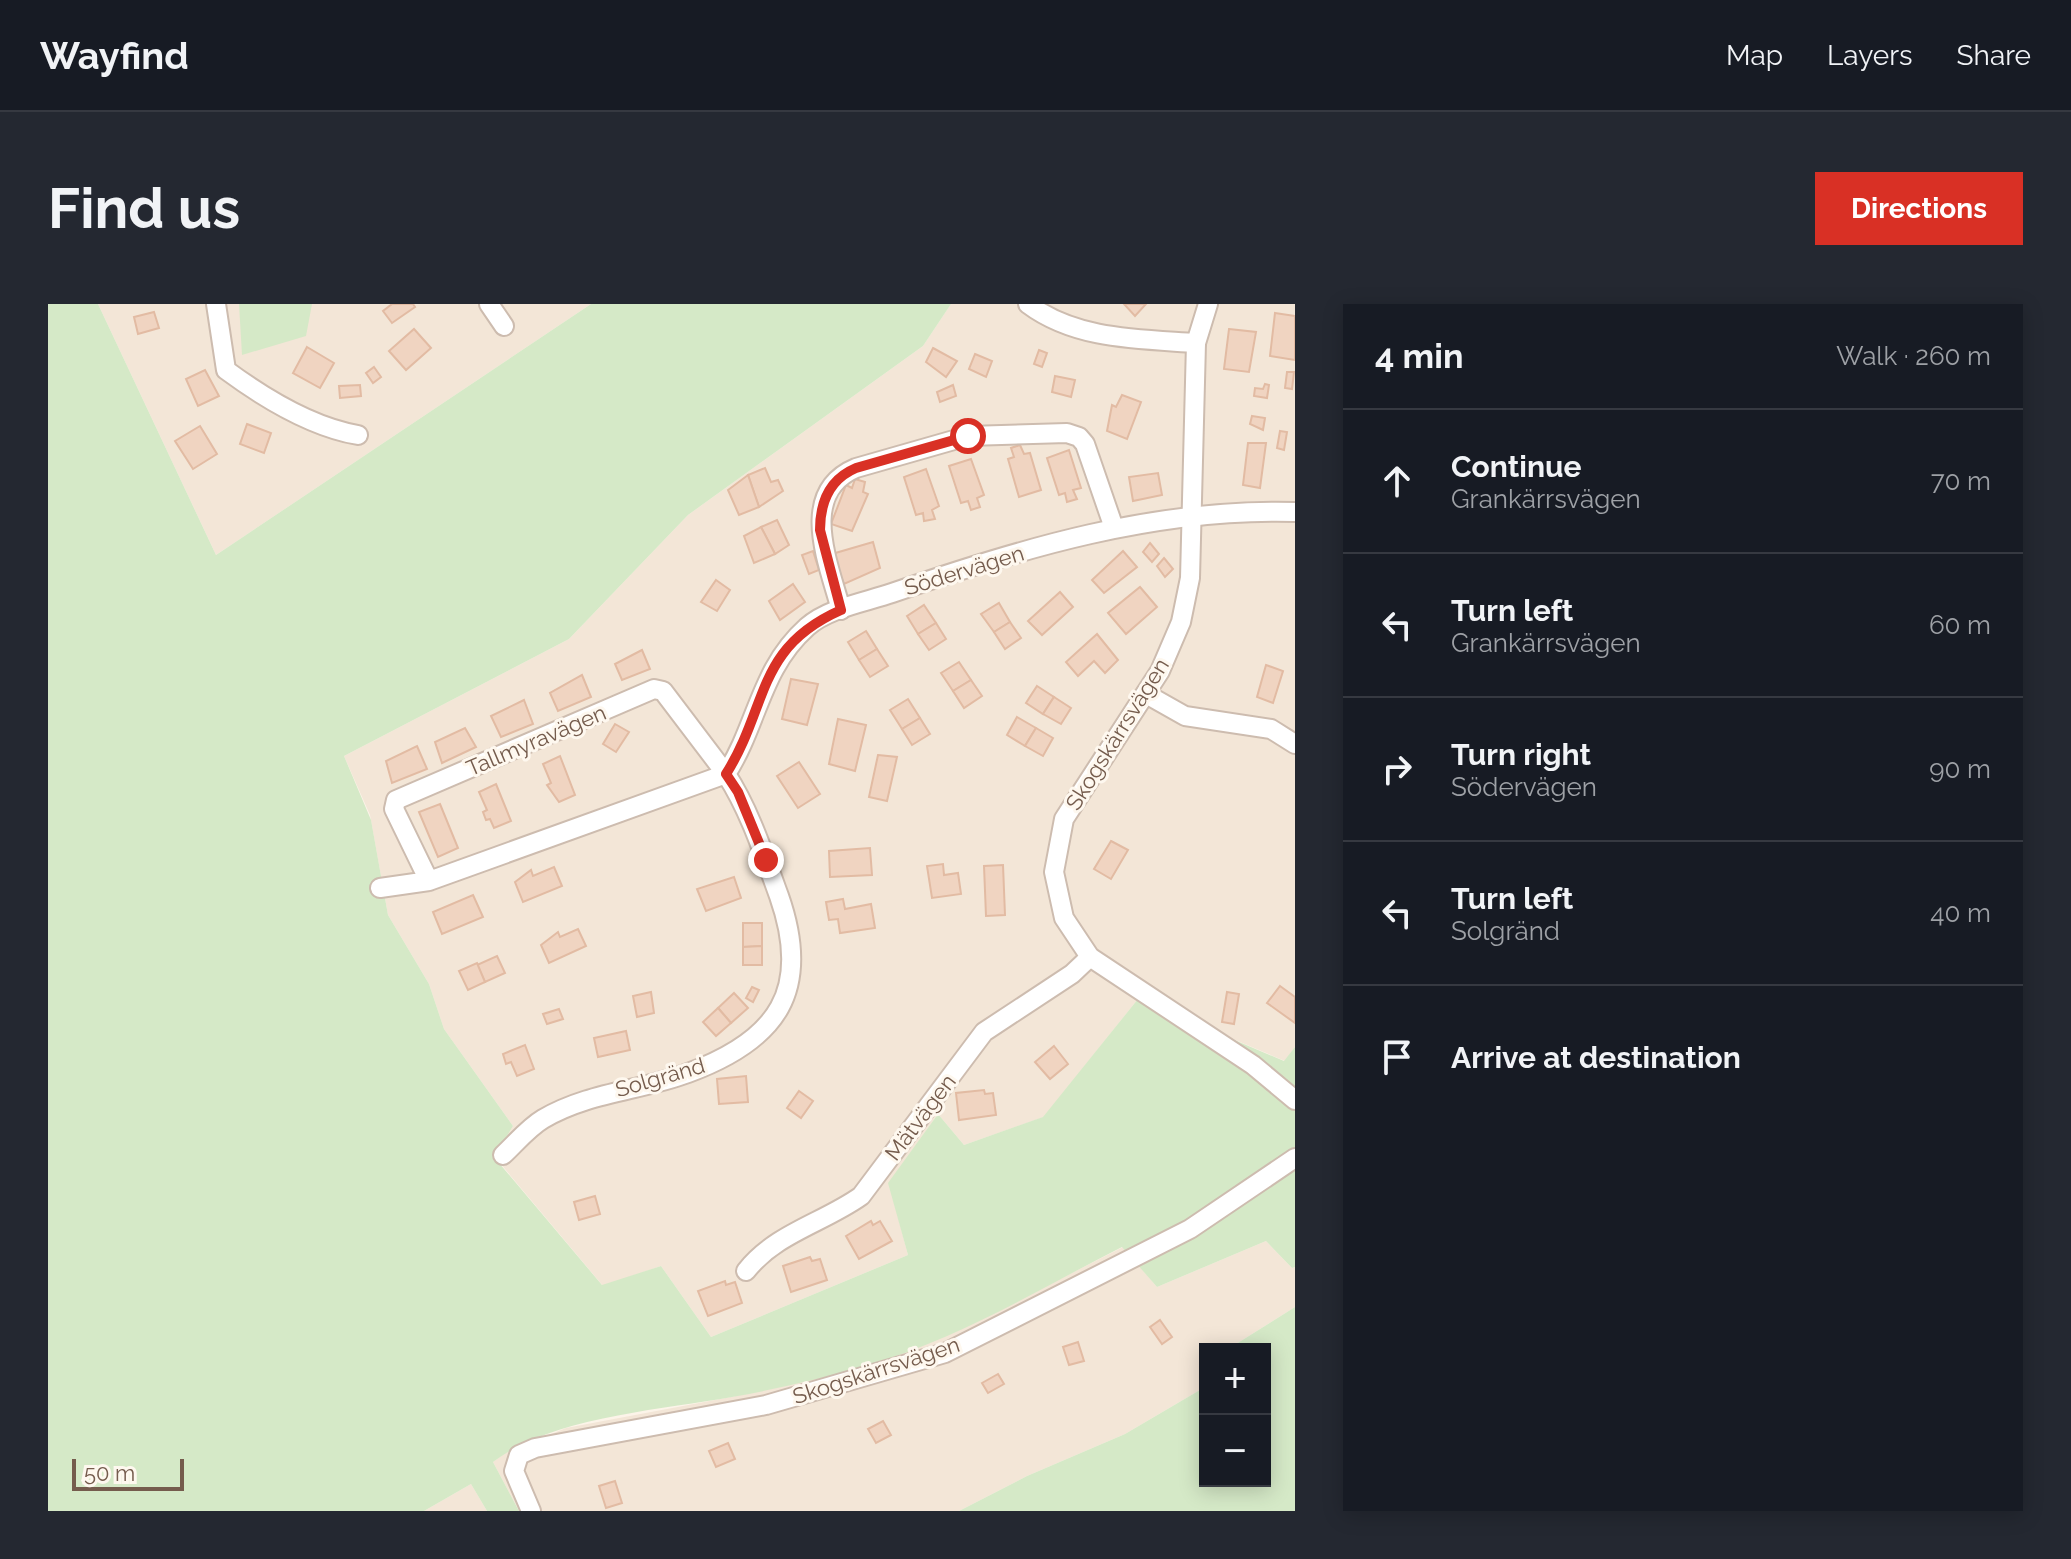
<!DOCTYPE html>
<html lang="en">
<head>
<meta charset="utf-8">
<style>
	:root { --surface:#171b24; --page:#242831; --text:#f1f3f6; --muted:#9ea1a6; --line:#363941; --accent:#d93025 }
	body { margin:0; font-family:Raleway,sans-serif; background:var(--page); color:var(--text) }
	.controls { position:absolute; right:24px; bottom:24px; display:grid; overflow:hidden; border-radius:0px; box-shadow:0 4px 20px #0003 }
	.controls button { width:72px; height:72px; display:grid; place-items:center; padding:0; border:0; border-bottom:2px solid var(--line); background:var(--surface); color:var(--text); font:40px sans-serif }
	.scale { position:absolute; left:24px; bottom:20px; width:112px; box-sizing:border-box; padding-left:8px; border:4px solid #755c4d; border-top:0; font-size:22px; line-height:28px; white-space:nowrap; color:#755c4d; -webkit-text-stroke:6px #fef8ef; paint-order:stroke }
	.stop { position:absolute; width:24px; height:24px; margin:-18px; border:6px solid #d93025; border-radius:50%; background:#fff }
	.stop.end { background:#d93025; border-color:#fff; box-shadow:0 2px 8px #0008 }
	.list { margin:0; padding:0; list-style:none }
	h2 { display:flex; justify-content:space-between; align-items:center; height:104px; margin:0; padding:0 32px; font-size:34px }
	h2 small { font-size:26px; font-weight:400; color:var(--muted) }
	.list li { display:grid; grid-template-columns:52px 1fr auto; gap:24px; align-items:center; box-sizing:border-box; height:144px; padding:0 32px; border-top:2px solid var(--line) }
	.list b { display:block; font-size:30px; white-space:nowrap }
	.list p { margin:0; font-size:26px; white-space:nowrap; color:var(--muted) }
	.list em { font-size:26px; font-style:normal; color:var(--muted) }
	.icon { flex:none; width:44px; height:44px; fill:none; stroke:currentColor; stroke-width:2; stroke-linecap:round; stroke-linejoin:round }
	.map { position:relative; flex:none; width:1247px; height:1207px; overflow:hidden; border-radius:0px }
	header { display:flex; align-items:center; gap:48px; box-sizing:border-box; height:112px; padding:0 40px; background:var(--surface); border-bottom:2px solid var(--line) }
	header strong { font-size:38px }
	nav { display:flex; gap:44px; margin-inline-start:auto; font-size:28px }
	.intro { display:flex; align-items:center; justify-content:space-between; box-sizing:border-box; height:192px; padding:0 48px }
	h1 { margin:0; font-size:56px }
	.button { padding:20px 36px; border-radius:0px; background:var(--accent); color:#fff; font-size:28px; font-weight:700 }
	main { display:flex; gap:48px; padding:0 48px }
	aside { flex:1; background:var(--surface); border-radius:0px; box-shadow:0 4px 20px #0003 }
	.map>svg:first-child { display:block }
	.residential { fill:#f3e6d7 }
	.green { fill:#d5e9c7 }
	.building { fill:#f0d4c1; stroke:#e2bba3; stroke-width:2 }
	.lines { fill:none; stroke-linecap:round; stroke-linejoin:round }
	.street-casing { stroke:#cdbcaf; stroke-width:22 }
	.street { stroke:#fff; stroke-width:18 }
	.route { stroke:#d93025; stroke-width:10 }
	.labels { text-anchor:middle; stroke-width:6; stroke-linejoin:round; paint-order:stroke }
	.street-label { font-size:22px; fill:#755c4d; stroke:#fef8ef }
</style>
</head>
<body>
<header>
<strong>Wayfind</strong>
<nav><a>Map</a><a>Layers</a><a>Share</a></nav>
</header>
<div class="intro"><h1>Find us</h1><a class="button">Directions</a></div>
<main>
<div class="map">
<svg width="1247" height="1207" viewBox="0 0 1247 1207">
	<rect width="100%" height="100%" fill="#fcf4e9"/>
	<g class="residential">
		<path d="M50 0H543L168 251Z"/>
		<path d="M903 0H1247V743L1237 757 1090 695 996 813 916 841 890 810 841 879 860 951 663 1033 613 962 555 982 446 852 465 822 396 725 381 680 340 611 322 511 296 452 521 335 640 211 875 42Z"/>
		<path d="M1218 937 1244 964 1247 963V1003L1180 1045H1157V1083L1077 1130 979 1172 911 1207H471L445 1158 457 1149 518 1124 688 1092 1014 974 1075 943 1109 983Z"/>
		<path d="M423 1180 439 1207H376Z"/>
	</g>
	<g class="green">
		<path d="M0 0H50L168 251 543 0H903L875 42 640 211 521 335 296 452 323 516 340 611 381 680 396 725 465 822 446 853 554 981 613 962 663 1033 860 951 840 879 890 810 916 841 995 813 1090 695 1236 757 1247 743V963L1244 964 1218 937 1109 983 1074 943C989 986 913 1034 820 1061 776 1074 730 1085 684 1093 612 1106 504 1113 445 1158L471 1207H439L423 1180 376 1207H0Z"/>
		<path d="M191 0H264L258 32 194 51Z"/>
		<path d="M1247 1003V1207H911L979 1172 1077 1130 1157 1083V1177H1217V1045H1180Z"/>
	</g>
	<g class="building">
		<path d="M344 0H365L367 3 344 19 335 7Z"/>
		<path d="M1076 0H1098L1087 12Z"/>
		<path d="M106 8 111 24 90 30 86 13Z"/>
		<path d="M1227 9 1247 12V56L1222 52Z"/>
		<path d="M366 25 383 44 358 66 341 47Z"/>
		<path d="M1181 25 1208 28 1201 68 1176 65Z"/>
		<path d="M259 43 286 59 272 84 245 69Z"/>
		<path d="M885 44 909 57 898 73 878 58Z"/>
		<path d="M991 46 999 49 994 63 986 60Z"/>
		<path d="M927 50 944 57 938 73 921 65Z"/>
		<path d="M326 63 333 73 325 79 318 69Z"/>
		<path d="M157 66 171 92 150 102 138 75Z"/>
		<path d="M1239 68H1246L1244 85 1237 84Z"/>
		<path d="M1007 72 1027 76 1023 93 1004 88Z"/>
		<path d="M1217 80 1221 81 1219 94 1206 92 1207 84 1215 85Z"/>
		<path d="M312 81 313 92 292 94 291 82Z"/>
		<path d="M905 81 908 92 892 98 889 88Z"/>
		<path d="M1074 91 1093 98 1079 135 1059 127 1064 101 1068 103Z"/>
		<path d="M1204 112 1217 114 1215 126 1202 120Z"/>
		<path d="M199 120 223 129 216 149 192 140Z"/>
		<path d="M152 122 169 150 145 165 127 137Z"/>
		<path d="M1232 127 1239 128 1236 146 1229 144Z"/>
		<path d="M1200 139H1218L1212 184 1195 181Z"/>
		<path d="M972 141 976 150 982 149 993 186 971 193 960 155 966 153 963 144Z"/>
		<path d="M1021 146 1033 184 1025 186 1029 195 1019 198 1017 189 1011 191 999 154Z"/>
		<path d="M923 155 936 191 929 194 932 203 923 206 920 197 913 199 901 162Z"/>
		<path d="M717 164 723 178 730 176 735 187 711 203 700 171Z"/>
		<path d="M878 165 891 202 884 206 887 215 876 217 875 209 868 211 856 173Z"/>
		<path d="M1110 169 1114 191 1085 197 1081 173Z"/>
		<path d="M700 171 711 203 691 211 680 186Z"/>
		<path d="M807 175 817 178 815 188 820 190 804 227 783 220 798 181 804 184Z"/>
		<path d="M729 216 741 241 727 250 713 223Z"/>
		<path d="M713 223 727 250 706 259 696 232Z"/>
		<path d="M825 238 832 264 796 280 784 250Z"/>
		<path d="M1102 239 1111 250 1104 258 1095 248Z"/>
		<path d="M765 247 771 266 761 270 754 251Z"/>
		<path d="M1075 247 1089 263 1056 289 1044 276Z"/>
		<path d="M1116 254 1125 265 1117 273 1109 262Z"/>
		<path d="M668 276 682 286 669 307 653 298Z"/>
		<path d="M745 280 757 298 732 316 721 297Z"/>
		<path d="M1092 283 1109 303 1078 330 1060 309Z"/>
		<path d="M1012 288 1025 303 994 331 980 317Z"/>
		<path d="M951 299 962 318 946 328 933 310Z"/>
		<path d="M876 301 888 319 870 330 859 312Z"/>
		<path d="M962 318 973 334 957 345 946 328Z"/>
		<path d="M888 319 898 335 881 346 870 330Z"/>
		<path d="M818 327 829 345 811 356 800 338Z"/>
		<path d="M1049 330 1070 356 1057 369 1046 357 1030 372 1018 358Z"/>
		<path d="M829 345 840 362 822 373 811 356Z"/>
		<path d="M594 346 602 365 574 376 567 360Z"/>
		<path d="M911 358 923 376 905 387 893 369Z"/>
		<path d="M1218 361 1235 367 1225 399 1209 393Z"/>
		<path d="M534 371 543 393 510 407 502 389Z"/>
		<path d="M743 375 770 380 759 421 734 415Z"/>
		<path d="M923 376 934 392 916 404 905 387Z"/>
		<path d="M989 382 1006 393 995 410 978 399Z"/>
		<path d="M1006 393 1023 404 1013 420 995 410Z"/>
		<path d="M860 395 872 414 854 425 842 406Z"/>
		<path d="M476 396 485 420 453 433 443 412Z"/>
		<path d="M969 413 988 424 977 442 959 431Z"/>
		<path d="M872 414 882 430 864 441 854 425Z"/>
		<path d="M790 415 818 421 807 467 781 460Z"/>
		<path d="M567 420 581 428 568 448 555 440Z"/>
		<path d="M417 424 428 443 394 459 387 438Z"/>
		<path d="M988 424 1005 434 995 452 977 442Z"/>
		<path d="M369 442 379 465 344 479 338 457Z"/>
		<path d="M830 451 849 453 839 497 821 493Z"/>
		<path d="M512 452 527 491 511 498 499 481 503 479 495 460Z"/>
		<path d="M751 458 772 490 750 504 729 472Z"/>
		<path d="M448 480 463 517 446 524 442 515 438 516 435 508 439 506 431 488Z"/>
		<path d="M392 500 410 544 390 553 371 508Z"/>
		<path d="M1063 537 1080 546 1063 575 1046 565Z"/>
		<path d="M822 544 824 571 782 573 781 547Z"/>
		<path d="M895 560 896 571 910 569 913 590 884 594 879 562Z"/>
		<path d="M955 561 957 611 938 612 936 562Z"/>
		<path d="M506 563 514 582 475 598 467 578 483 566 485 572Z"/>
		<path d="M686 573 693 594 658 607 649 585Z"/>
		<path d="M425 591 435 613 394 630 385 608Z"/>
		<path d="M795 595 797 605 823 600 827 624 792 629 790 615 781 616 778 598Z"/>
		<path d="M695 619H714V642L695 643Z"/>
		<path d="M530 625 538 642 501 659 493 641 510 628 512 633Z"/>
		<path d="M714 642V661H695V643Z"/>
		<path d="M449 652 457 669 437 678 429 661Z"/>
		<path d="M429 659 437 678 420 686 411 667Z"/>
		<path d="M1232 682 1247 693V719L1219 699Z"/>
		<path d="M704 683 711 686 705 698 698 694Z"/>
		<path d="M603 688 606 709 589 713 585 692Z"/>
		<path d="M1179 688 1191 690 1186 720 1174 718Z"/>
		<path d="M686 689 700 704 683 719 670 704Z"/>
		<path d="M670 704 683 719 668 732 655 718Z"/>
		<path d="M511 705 515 715 499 720 495 710Z"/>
		<path d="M578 727 582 746 550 753 546 734Z"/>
		<path d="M477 741 486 765 469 772 463 758 458 760 455 750Z"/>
		<path d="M1006 742 1020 760 1002 775 987 758Z"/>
		<path d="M698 772 700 798 671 800 669 775Z"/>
		<path d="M936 786 937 790 945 789 948 811 911 816 908 789Z"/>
		<path d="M751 787 765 797 753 814 739 804Z"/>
		<path d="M547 892 552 910 531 916 526 898Z"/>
		<path d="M823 917 825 921 832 917 844 937 811 955 798 932Z"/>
		<path d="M762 953 764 957 772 955 779 976 743 988 735 962Z"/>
		<path d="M677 977 678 981 687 978 694 999 660 1012 650 987Z"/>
		<path d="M1112 1016 1124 1033 1114 1040 1102 1023Z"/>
		<path d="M1030 1038 1036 1057 1021 1061 1015 1043Z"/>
		<path d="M950 1070 956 1080 940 1089 934 1079Z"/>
		<path d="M835 1117 843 1131 828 1139 820 1125Z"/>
		<path d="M680 1139 687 1155 668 1163 661 1147Z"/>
		<path d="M567 1177 574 1199 558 1204 551 1182Z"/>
	</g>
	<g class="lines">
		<g class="street-casing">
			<g id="street">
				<path d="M168 0 178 66C216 94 263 123 310 131"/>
				<path d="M441 0 456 22"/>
				<path d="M980 0C1028 36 1091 35 1148 39"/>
				<path d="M1160 0 1148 39 1142 274 1133 318 1112 367 1016 515 1006 568 1016 614 1042 653 1205 761 1247 796"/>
				<path d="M793 306C781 260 749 189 808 164L920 132 1019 129 1031 133 1037 140 1066 224"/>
				<path d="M1098 390 1137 412 1223 425 1247 440"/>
				<path d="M332 584 381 577 678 470 615 387 606 385 348 496 346 505 381 577"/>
				<path d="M455 851C468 839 480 824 495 815 541 788 592 787 640 769 730 736 764 686 731 592 716 551 702 507 678 470 710 420 712 365 759 323 780 304 818 298 844 289 974 244 1108 204 1247 208"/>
				<path d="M698 967C728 929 775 919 813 892L936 728 1024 670 1042 653"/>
				<path d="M483 1207 466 1167 471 1151 487 1144 718 1101 897 1049 1142 925 1247 854"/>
			</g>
		</g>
		<use href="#street" class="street"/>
	</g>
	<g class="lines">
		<path class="route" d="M718 556 690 488 678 470C721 402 707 344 793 306L772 226C772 198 782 175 808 164L920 132"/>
	</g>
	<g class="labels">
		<g class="street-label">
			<text transform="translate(916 266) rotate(-17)" y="8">Södervägen</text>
			<text transform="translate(1069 430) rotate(-58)" y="8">Skogskärrsvägen</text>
			<text transform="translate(488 436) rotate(-23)" y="8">Tallmyravägen</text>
			<text transform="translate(612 773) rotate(-16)" y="8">Solgränd</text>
			<text transform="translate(872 813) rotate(-53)" y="8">Mätvägen</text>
			<text transform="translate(828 1066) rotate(-18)" y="8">Skogskärrsvägen</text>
		</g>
	</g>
</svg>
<div class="controls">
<button>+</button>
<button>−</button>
</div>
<div class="scale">50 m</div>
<div class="stop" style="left:920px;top:132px"></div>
<div class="stop end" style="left:718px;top:556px"></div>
</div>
<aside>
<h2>4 min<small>Walk · 260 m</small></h2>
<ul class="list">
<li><svg class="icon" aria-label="ahead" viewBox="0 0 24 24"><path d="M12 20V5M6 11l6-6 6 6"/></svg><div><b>Continue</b><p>Grankärrsvägen</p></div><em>70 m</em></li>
<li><svg class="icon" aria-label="left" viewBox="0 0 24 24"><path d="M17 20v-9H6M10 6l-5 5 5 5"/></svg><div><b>Turn left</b><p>Grankärrsvägen</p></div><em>60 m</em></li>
<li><svg class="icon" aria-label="right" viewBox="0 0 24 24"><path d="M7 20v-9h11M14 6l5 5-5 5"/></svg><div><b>Turn right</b><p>Södervägen</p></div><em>90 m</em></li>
<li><svg class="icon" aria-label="left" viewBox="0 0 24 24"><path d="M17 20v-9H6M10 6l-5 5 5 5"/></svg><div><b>Turn left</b><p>Solgränd</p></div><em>40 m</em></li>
<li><svg class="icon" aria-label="arrive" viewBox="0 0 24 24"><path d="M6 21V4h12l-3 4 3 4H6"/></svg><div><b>Arrive at destination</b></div></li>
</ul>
</aside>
</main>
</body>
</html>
